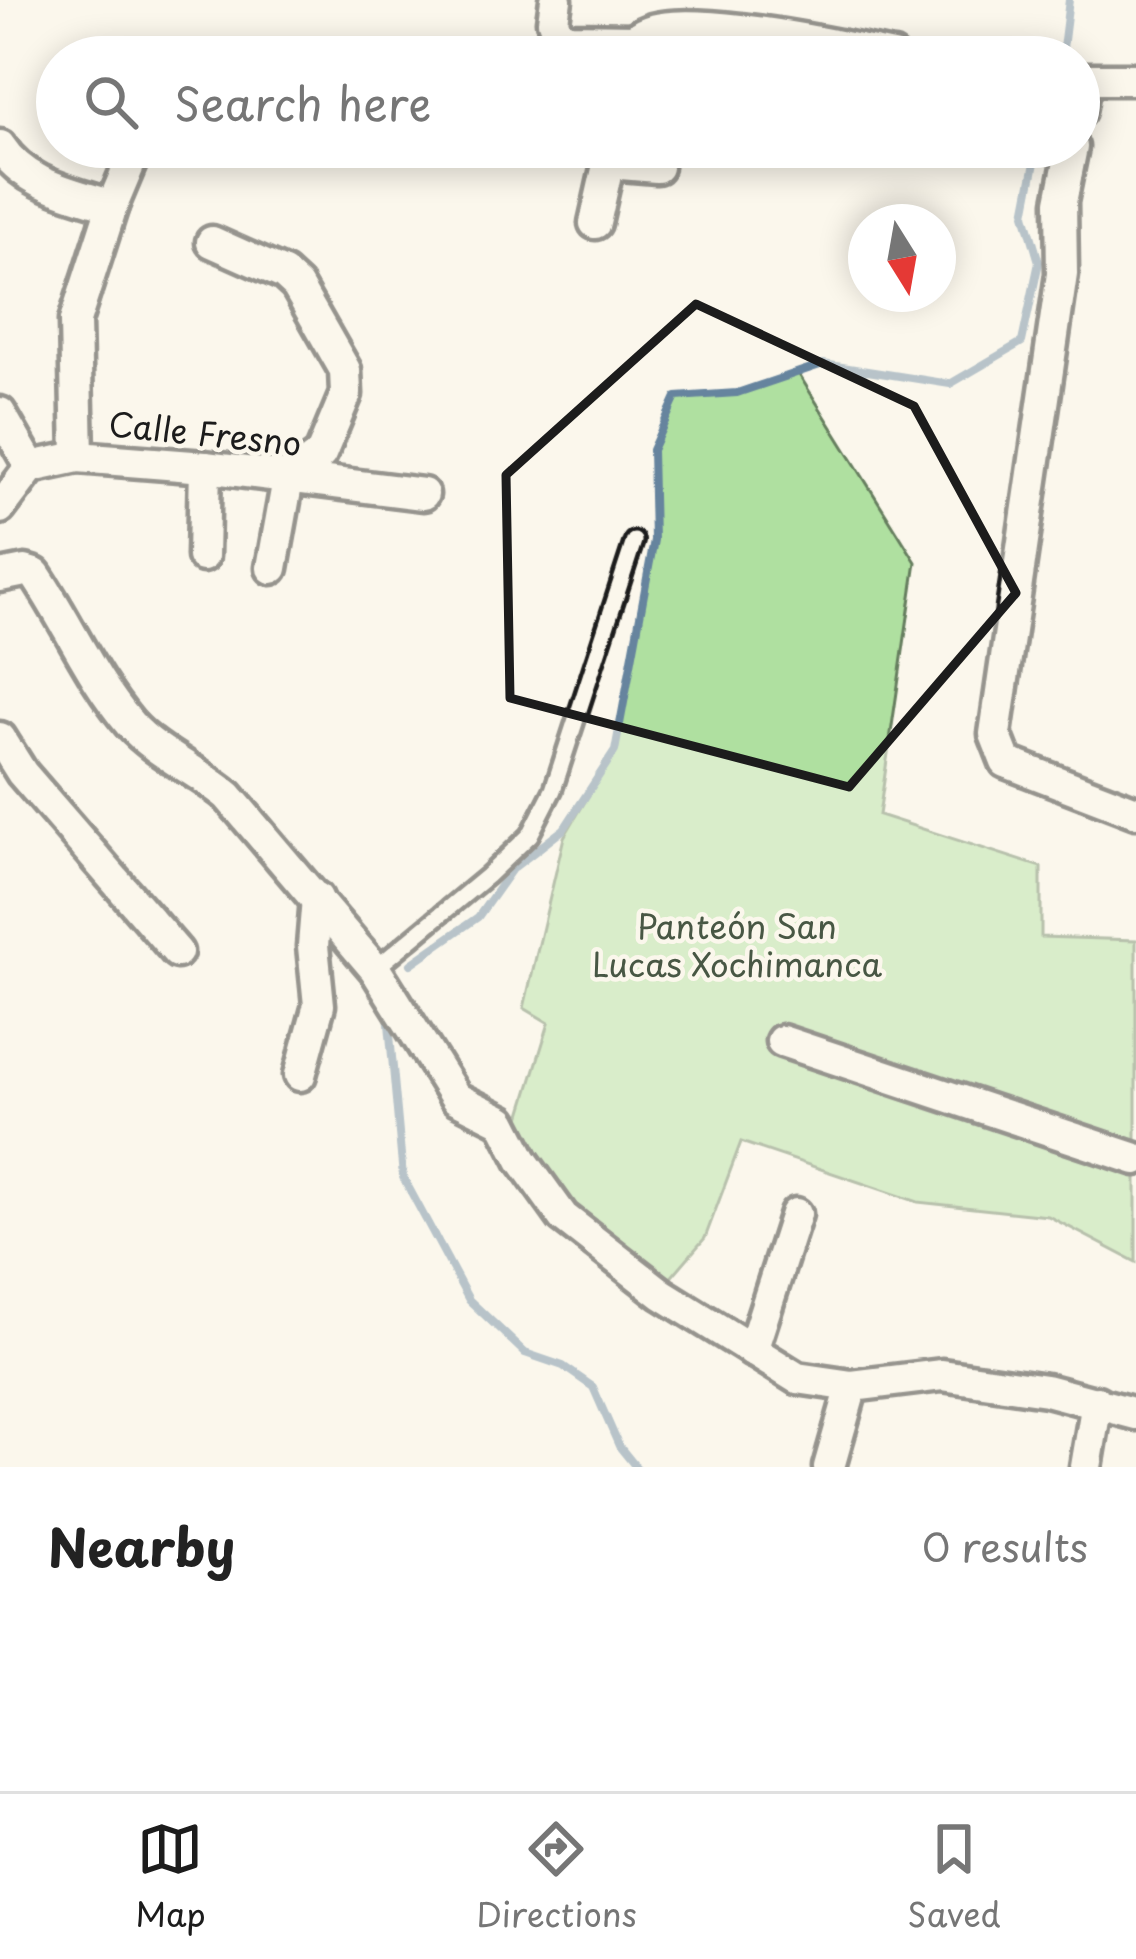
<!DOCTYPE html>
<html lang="en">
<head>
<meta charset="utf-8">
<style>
	:root { --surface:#fff; --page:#f6f6f6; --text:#222; --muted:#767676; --line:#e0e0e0; --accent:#1c1c1c }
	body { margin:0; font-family:"Playpen Sans",sans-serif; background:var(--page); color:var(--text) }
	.compass { position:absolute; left:848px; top:204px; width:108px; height:108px; border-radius:50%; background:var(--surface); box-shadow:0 6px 30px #0003; rotate:169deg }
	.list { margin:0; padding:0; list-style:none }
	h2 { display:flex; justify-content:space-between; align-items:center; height:156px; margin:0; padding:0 48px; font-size:51px }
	h2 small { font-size:39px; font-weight:400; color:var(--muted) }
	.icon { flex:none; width:66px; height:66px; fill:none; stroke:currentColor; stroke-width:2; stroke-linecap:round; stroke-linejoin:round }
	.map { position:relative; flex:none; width:1136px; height:1467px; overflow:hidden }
	.search { position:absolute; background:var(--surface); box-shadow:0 6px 30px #0003; left:36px; right:36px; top:36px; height:132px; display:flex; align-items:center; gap:30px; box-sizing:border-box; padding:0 42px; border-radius:66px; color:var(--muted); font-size:45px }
	.sheet { height:324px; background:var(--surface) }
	nav { display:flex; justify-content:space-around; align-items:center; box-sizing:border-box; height:168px; border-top:3px solid var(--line); background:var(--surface); font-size:33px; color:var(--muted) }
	nav a { display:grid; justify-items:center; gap:6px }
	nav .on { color:var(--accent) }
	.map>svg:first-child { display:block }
	.green { fill:#afe0a0; stroke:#667e5e; stroke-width:3 }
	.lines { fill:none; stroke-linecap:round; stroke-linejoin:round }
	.stream { stroke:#66849e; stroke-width:8 }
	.service-casing { stroke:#1c1c1c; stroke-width:24 }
	.minor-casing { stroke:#1c1c1c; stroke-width:39 }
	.service { stroke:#fbf7ec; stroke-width:15 }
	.minor { stroke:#fbf7ec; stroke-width:30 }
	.marked { fill:none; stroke:#1c1c1c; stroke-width:9; stroke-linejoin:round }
	.labels { text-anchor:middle; stroke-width:9; stroke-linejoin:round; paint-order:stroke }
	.street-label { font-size:33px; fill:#1c1c1c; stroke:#fbf7ec }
	.park-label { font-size:33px; fill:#485744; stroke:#fbf7ec }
</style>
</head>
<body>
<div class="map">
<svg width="1136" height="1467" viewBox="0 0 1136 1467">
	<rect width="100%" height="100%" fill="#fbf7ec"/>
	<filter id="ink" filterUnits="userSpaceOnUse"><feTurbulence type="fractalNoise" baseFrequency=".00833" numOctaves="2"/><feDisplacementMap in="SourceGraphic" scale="24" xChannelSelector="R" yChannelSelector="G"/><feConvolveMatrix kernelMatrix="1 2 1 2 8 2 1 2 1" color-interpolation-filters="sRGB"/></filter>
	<g filter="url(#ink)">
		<path class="green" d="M798 373 916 562 879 815 1041 867V937L1136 940V1262L1048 1216 918 1202 741 1142 705 1238 668 1281 572 1210 518 1124 549 1023 524 1008 564 837 615 751 654 540 652 450 676 397 737 393Z"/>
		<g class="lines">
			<g class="stream">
				<path d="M1063 48 1069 0"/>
				<path d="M411 964 478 917 512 869 564 829 615 751 654 540 652 450 676 397 737 393 823 364 950 384 1022 342 1039 262 1025 214 1038 147"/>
				<path d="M388 1013 403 1177 469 1300 525 1353 563 1366 593 1387 619 1446 636 1467"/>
			</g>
			<g class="service-casing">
				<path id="service" d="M375 969 487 876 530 835 553 790 634 541"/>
			</g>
			<g class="minor-casing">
				<g id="minor">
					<path d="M556 0 553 21 558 35 570 39 635 40"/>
					<path d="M631 57C632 54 634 42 636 39 662 5 852 49 893 57"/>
					<path d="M1079 79H1136"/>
					<path d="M1079 111 1085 80"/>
					<path d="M0 146C25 185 70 192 112 206"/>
					<path d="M1072 147 1061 202 1062 274 995 734 1006 762 1136 812"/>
					<path d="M609 163 657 167"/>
					<path d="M595 223 612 147"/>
					<path d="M212 242 284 274 297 286 345 370 346 394 321 454 288 479"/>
					<path d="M0 413 31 467"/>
					<path d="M78 457 75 321 112 206 133 156"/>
					<path d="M0 508 31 467 78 457 205 467 423 494"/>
					<path d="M203 556 205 467"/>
					<path d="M272 568 288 479"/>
					<path d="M0 576 25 571 35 574C68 623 91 678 130 724 157 754 197 770 228 796L375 969 456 1098 502 1121 522 1160 563 1217 662 1294 797 1378 852 1386 942 1375 1046 1390 1136 1414"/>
					<path d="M0 738 22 773 177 952"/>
					<path d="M782 1041 1136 1159"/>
					<path d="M300 1075 319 1005 313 946 317 898"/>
					<path d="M752 1351 796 1214"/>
					<path d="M829 1467 852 1386"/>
					<path d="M1086 1467 1097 1402"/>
				</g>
			</g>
			<use href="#service" class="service"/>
			<use href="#minor" class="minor"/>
		</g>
	</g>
	<path d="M0 0H1136V1467H0ZM696 304 914 406 1016 593 849 787 510 698 506 475Z" fill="#fbf7ec" fill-opacity=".55" fill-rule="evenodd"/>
	<path class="marked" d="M696 304 914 406 1016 593 849 787 510 698 506 475Z"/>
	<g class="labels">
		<g class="street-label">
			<text transform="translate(205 434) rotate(6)" y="12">Calle Fresno</text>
		</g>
		<g class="park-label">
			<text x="737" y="939">Panteón San<tspan x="737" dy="38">Lucas Xochimanca</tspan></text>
		</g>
	</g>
</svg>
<svg class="compass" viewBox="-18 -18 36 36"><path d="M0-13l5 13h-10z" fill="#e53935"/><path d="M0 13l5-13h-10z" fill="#767676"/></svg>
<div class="search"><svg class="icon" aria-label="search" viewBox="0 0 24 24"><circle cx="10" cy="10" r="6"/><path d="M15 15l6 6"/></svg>Search here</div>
</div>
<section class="sheet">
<h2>Nearby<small>0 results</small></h2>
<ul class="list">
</ul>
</section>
<nav>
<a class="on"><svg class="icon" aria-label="map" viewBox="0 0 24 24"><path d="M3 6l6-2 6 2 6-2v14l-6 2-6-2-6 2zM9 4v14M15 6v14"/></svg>Map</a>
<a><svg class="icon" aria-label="directions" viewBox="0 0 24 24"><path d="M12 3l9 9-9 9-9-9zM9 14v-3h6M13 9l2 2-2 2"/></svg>Directions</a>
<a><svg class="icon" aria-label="saved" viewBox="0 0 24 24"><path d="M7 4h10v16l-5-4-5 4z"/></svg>Saved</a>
</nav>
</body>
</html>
